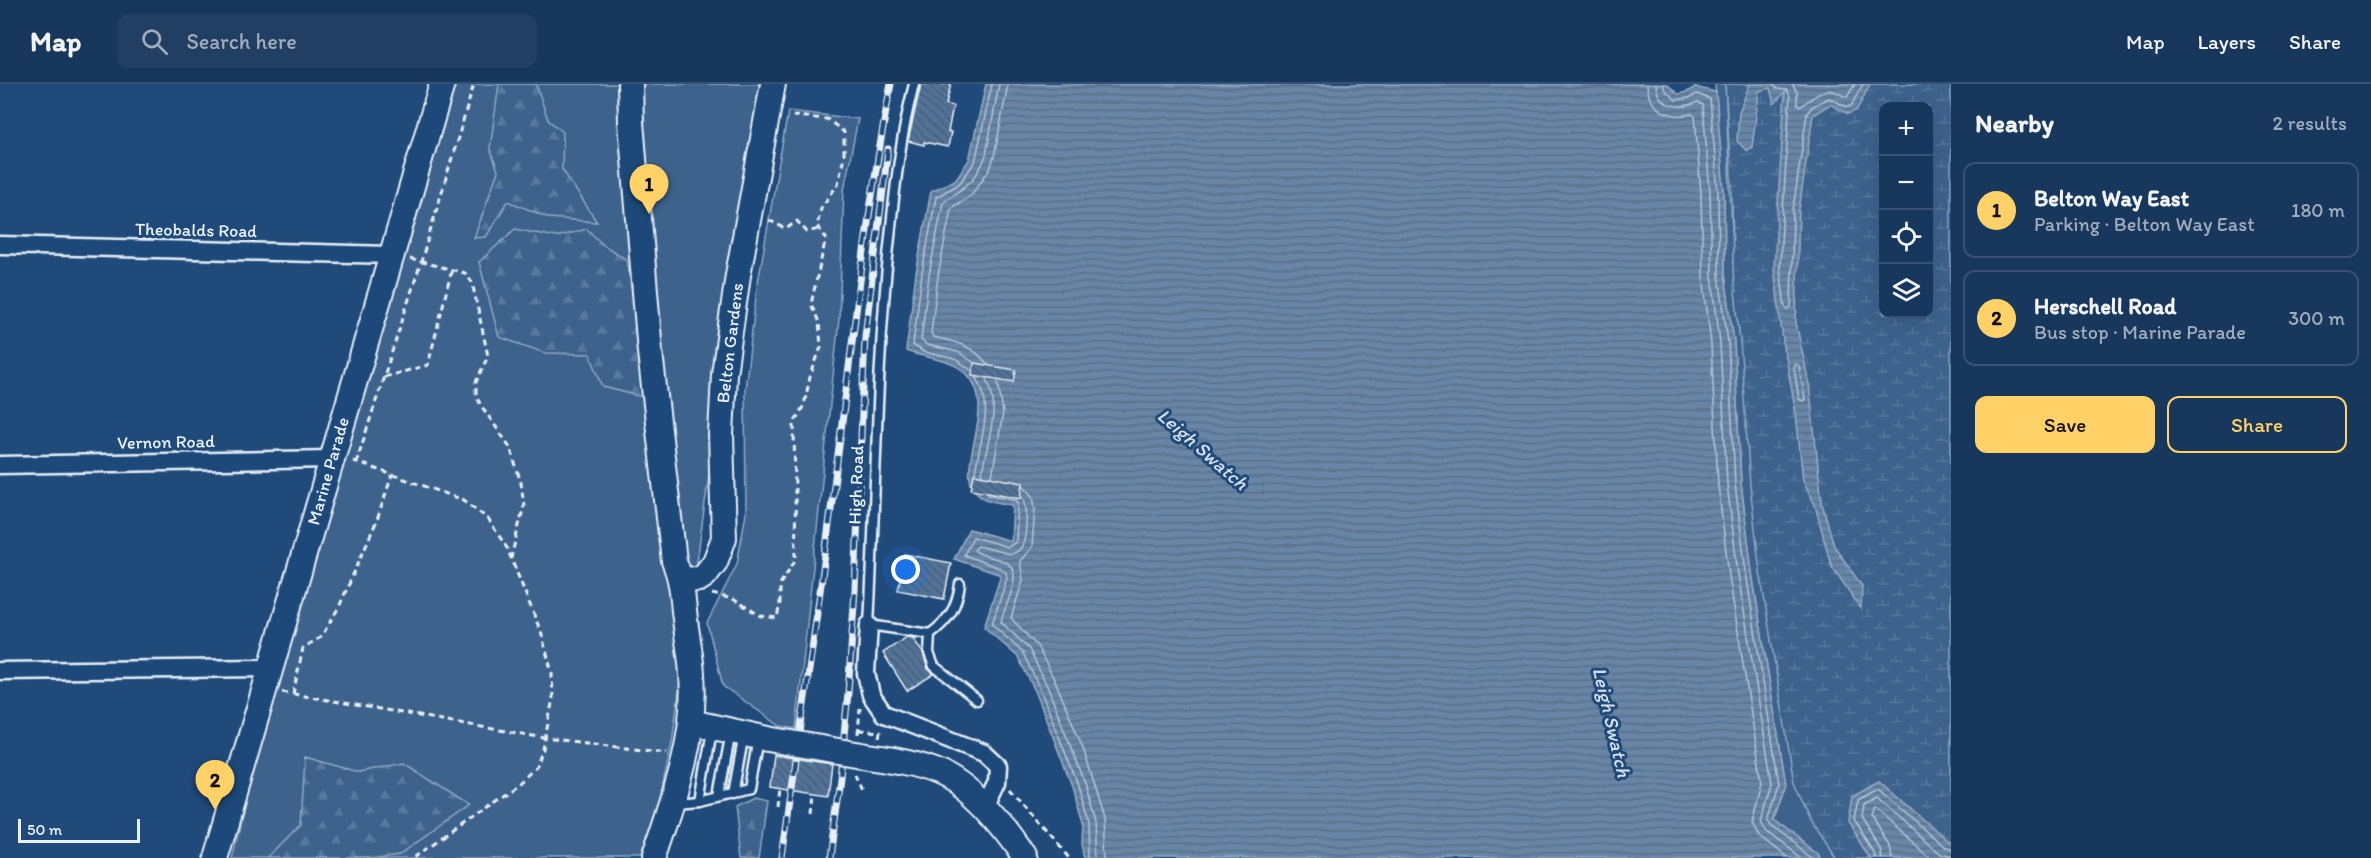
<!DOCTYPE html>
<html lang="en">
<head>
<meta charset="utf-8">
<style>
	:root { --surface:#17385c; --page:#203f62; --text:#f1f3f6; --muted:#9eacbb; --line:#365272; --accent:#ffd166 }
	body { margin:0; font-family:Itim,sans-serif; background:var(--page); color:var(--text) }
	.controls { position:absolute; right:18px; top:18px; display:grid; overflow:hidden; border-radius:12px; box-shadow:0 6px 24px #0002 }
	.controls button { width:54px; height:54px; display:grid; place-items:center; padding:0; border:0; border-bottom:2px solid var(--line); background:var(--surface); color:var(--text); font:30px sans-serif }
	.scale { position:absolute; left:18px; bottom:15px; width:122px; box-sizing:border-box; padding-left:6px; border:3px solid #e8f1f8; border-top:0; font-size:16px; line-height:21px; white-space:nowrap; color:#e8f1f8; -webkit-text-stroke:4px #1f4a7a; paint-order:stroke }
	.you { position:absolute; left:906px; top:486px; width:21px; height:21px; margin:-15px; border:4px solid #fff; border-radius:50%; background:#1a73e8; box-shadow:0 0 0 9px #1a73e833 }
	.badge { display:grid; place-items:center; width:39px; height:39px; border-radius:50%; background:var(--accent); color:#111; font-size:20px; font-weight:700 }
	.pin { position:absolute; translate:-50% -50px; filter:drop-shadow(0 2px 3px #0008) }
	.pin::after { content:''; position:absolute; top:32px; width:21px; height:18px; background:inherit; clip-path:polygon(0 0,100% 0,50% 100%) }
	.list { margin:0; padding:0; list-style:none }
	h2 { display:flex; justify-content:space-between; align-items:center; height:78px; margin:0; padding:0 24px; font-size:26px }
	h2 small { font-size:20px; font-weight:400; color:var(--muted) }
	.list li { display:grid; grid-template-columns:39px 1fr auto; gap:18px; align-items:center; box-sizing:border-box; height:96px; margin:0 12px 12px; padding:0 12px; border:2px solid var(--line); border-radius:12px }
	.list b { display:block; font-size:22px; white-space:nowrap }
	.list p { margin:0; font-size:20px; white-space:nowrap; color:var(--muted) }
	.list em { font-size:20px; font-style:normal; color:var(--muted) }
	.actions { display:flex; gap:12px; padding:18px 24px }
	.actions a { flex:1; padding:14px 0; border:2px solid var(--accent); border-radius:12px; text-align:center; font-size:21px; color:var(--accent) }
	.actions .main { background:var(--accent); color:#111 }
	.icon { flex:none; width:33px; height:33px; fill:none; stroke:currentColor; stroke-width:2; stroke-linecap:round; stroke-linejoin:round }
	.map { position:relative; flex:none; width:1951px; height:774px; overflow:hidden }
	header { display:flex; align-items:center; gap:36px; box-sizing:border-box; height:84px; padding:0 30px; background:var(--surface); border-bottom:2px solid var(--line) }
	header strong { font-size:28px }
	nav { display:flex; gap:33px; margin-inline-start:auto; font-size:21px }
	.search { width:420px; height:54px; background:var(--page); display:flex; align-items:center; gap:15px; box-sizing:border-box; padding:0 21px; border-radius:12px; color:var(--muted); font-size:22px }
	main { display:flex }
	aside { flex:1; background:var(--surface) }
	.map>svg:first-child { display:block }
	.green { fill:#3c628c; stroke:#92aac2; stroke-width:1.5 }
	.forest { fill:url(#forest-firs); stroke:#92aac2; stroke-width:1.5 }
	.wetland { fill:url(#wetland-marsh); stroke:#92aac2; stroke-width:1.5; fill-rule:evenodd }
	.water { fill:url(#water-rules); stroke:#9ab0c7; stroke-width:1.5 }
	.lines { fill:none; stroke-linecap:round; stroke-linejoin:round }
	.shore { stroke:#b4c6d8; stroke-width:1.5 }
	.building { fill:url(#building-back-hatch); stroke:#e8f1f8; stroke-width:1.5 }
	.lane-casing { stroke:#e8f1f8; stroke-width:13 }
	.street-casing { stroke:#e8f1f8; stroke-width:21 }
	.secondary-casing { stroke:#e8f1f8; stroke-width:28 }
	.path { stroke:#e8f1f8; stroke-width:3; stroke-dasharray:6 4.5; stroke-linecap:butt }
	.lane { stroke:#1f4a7a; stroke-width:8 }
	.street { stroke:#1f4a7a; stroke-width:16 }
	.secondary { stroke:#1f4a7a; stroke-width:24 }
	.rail-casing { stroke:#e8f1f8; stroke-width:7 }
	.rail { stroke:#1f4a7a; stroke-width:4.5; stroke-dasharray:14; stroke-linecap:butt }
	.secondary-bridge-casing { stroke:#e8f1f8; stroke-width:28; stroke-linecap:butt }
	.secondary-bridge { stroke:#1f4a7a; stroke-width:24 }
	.labels { text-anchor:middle; stroke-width:6; stroke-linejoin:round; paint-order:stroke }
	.street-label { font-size:18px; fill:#e8f1f8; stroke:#1f4a7a }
	.water-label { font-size:20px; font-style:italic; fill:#d4e1ec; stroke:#1f4a7a }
</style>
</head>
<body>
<header>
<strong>Map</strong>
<div class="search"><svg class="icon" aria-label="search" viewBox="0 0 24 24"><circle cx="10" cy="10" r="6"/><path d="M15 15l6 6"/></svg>Search here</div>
<nav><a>Map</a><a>Layers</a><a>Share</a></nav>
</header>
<main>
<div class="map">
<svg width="1951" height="774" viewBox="0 0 1951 774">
	<defs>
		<pattern id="forest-firs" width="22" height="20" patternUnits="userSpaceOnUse" patternTransform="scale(1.5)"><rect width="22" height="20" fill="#3c628c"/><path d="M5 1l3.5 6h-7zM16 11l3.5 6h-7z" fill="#58799d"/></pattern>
		<pattern id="wetland-marsh" width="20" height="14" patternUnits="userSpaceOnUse" patternTransform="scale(1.5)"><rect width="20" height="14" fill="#3c628c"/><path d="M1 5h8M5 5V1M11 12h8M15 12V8" fill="none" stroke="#58799d"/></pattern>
		<pattern id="water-rules" width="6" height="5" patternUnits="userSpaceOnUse" patternTransform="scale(1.5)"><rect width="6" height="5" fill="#6685a7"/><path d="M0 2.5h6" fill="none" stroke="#596d82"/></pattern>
		<pattern id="building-back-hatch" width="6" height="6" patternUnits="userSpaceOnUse" patternTransform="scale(1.5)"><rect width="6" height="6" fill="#517399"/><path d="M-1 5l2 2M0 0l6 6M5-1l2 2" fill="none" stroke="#4c5e72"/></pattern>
	</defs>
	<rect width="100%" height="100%" fill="#1f4a7a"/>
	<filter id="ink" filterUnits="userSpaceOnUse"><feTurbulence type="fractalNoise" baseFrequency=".0167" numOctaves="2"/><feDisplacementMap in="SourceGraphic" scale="12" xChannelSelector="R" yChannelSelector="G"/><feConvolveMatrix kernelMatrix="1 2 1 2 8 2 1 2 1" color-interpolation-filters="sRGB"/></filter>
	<g filter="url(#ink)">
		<g class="green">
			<path d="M452 0H763L672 658 654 743 643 774H232L259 658Z"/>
			<path d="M1715 0H1725C1730 85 1731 171 1740 256L1830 766 1835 774H1821L1818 769 1774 736 1786 701 1752 489 1741 399 1734 258 1725 190 1724 108Z"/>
			<path d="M788 27 858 35 844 106 839 235 796 645 780 642 723 602 707 539 737 480 746 429 745 306 757 204Z"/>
		</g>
		<g class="forest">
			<path d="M499 0H536L548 36 563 48 562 85 597 138 549 134 508 117 486 153 474 154 498 87 490 65Z"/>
			<path d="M515 145 556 153 587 145 602 160 627 176 647 314 603 303 590 270 545 269 499 253 479 178Z"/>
			<path d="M305 673 358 688 404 679 469 721 400 770 371 774H268L301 741Z"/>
			<path d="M753 714 767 717 759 774H741L735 723Z"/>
		</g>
		<path class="wetland" d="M1725 0H1951V774H1835L1811 738 1794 698 1760 488 1750 401 1740 256 1733 187 1732 106ZM1884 22H1928V230H1884Z"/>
		<g class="water">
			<path d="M986 0H1667L1678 10 1687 8 1695 3 1716 8 1724 108 1725 190 1734 258 1741 399 1752 489 1786 701 1774 736 1818 769 1821 774H1085L1082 760 1083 741 1072 702 1036 609 1018 573 984 543 1001 491 954 475 969 445 1011 457 1013 421C1003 419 990 419 982 413 946 391 1003 326 966 289 952 275 924 274 906 267L916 189 931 107 955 96 969 76Z"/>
			<path d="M1750 0H1870L1857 26 1848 30 1830 20 1813 31 1799 126 1796 239 1809 299 1822 419 1834 462 1862 502 1861 525 1831 481 1815 421 1803 396 1796 330 1783 257 1774 183 1785 8 1774 20 1770 4 1759 7 1752 63 1746 66 1737 57 1739 28Z"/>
			<path d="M1879 697 1948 758 1951 759V774H1871L1848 739 1852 712Z"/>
		</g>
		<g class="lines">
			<g class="shore">
				<path d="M1647 0C1648 26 1670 35 1692 30L1695 32 1701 110 1703 192 1711 260 1718 401 1729 492 1762 698 1752 738 1759 752 1787 774"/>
				<path d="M1656 0C1657 23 1681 26 1698 18L1703 21 1710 109 1712 191 1720 259 1727 400 1738 490 1772 699 1761 737 1766 747 1802 774"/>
				<path d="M1663 0 1665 6 1676 16 1689 14 1697 10 1710 15 1718 109 1719 191 1728 258 1735 400 1746 489 1779 700 1768 736 1771 741 1814 774"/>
				<path d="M1773 0 1777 5 1787 6 1790 12 1781 160 1780 183 1785 223 1788 225 1791 223 1793 126 1807 29 1813 22 1829 14 1847 23 1851 22 1863 0"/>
				<path d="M1792 0 1797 8V20L1800 23C1808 17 1821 5 1833 7 1838 8 1842 12 1847 13L1855 0"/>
				<path d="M973 278 958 268 927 261 921 256 929 191 943 118C965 102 975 100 986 71L999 0"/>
				<path d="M987 280C974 262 954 257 933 253L931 249 938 192 951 124 971 111 990 85 994 73 1008 0"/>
				<path d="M1796 280 1799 282 1805 315 1803 317 1799 315 1794 284Z"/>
				<path d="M971 286 955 275 924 268 913 261 922 189 936 113 959 100 975 78 992 0"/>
				<path d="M975 389C979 358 996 321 976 293"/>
				<path d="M982 390C986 358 1002 326 987 295"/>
				<path d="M992 392 1003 329 998 297"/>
				<path d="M1024 402 1033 412 1035 424 1032 463 1020 477 1023 496 1011 534 1037 562 1056 599 1083 664 1105 735 1107 774"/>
				<path d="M988 410 1013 415 1018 418 1016 458 1008 463 973 453 964 471 1002 485 1006 489 1007 494 992 540 1023 569 1041 607 1078 701 1089 740 1090 774"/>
				<path d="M1023 412C1028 421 1027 453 1022 462 1020 467 1015 469 1010 470L978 462 974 466C982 473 995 473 1005 478 1026 487 1004 522 1001 538L1029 565 1048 604 1085 699 1096 739 1098 774"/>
				<path d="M1876 774 1875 769 1854 737 1858 716 1878 705 1944 763 1951 765"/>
				<path d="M1883 774 1881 765 1862 735 1864 721 1877 714 1939 769 1951 772"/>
				<path d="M1892 774 1890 762 1872 734 1875 725 1931 774"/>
			</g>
		</g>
		<g class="building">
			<path d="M921 0H951L946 20 953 22 948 48H951L948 63 924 58V61L908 57Z"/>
			<path d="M974 279 1016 286 1014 298 972 291Z"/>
			<path d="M974 390 1023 399 1021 414 971 405Z"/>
			<path d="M905 470 951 479 944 515 898 506Z"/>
			<path d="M907 553 913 554 923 569 928 585 934 590 907 607 883 569Z"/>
			<path d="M774 671 832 680 828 712 770 703Z"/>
		</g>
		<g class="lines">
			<g class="lane-casing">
				<g id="lane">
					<path d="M914 0C901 50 895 102 890 153 876 282 876 412 869 541L930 550 929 569 934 582 977 616"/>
					<path d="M930 550C949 536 957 523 960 500"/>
					<path d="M733 710 744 650"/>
					<path d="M719 712 731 648"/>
					<path d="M700 717 712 646"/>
					<path d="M675 719 700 717 749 705 758 654"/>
				</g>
			</g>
			<g class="street-casing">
				<g id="street">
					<path d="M0 161 391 171"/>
					<path d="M0 381 332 375"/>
					<path d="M869 541 866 589 871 611 884 630 984 669 998 682 997 698 985 723"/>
					<path d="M0 587 263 584 269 586"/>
				</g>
			</g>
			<g class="secondary-casing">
				<g id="secondary">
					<path d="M630 0 631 38 650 268 674 477C683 498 682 513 685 535 687 553 691 572 692 590 697 653 674 716 654 774"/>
					<path d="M682 496 699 495 705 491 715 478 724 454 721 351 724 290 738 191 773 0"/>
					<path d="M691 638 768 655"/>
					<path d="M862 671C887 675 912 678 935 687 970 700 1005 744 1025 774"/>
					<path d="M215 774 442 0"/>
				</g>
			</g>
			<g class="path">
				<path d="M769 136 786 145 797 137 807 148 819 145"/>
				<path d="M410 175 465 189 472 198 488 272 476 298V309L480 320 510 363 521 399 524 421 511 474"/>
				<path d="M384 293 428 281 452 185"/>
				<path d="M353 377 464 416 488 435 507 464 541 548 552 589 553 614 543 665 536 683 519 699 414 774"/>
				<path d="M356 379 421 178 474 0"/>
				<path d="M712 510 733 515 761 532 777 534 780 519V500L796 475 794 339 804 321 810 293 821 263 819 238 811 220 826 154 817 142 821 124 838 100 844 72V48L827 35 793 32"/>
				<path d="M282 608 545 654 667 669"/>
				<path d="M293 610 303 564 321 553 339 523 377 436 392 391"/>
				<path d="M859 646 880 648 879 655"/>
				<path d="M858 650 860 624"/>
				<path d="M855 690 863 708"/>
				<path d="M1010 705 1069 774"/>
				<path d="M778 723 780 704"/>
				<path d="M813 730 815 710"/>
			</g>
			<use href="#lane" class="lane"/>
			<use href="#street" class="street"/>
			<use href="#secondary" class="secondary"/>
			<g class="rail-casing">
				<g id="rail">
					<path d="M782 774C799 652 818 531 833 409 851 273 865 136 891 0"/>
					<path d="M829 774 840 694 848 609 855 506 865 252 888 65"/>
				</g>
			</g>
			<use href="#rail" class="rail"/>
			<g class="secondary-bridge-casing">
				<path id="secondary-bridge" d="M768 655 862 671"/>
			</g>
			<use href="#secondary-bridge" class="secondary-bridge"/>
		</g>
	</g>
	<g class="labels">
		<g class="street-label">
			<text transform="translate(196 146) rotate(1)" y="6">Theobalds Road</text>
			<text transform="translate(730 259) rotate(-83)" y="6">Belton Gardens</text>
			<text transform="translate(166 358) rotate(-1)" y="6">Vernon Road</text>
			<text transform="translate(328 387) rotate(-74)" y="6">Marine Parade</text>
			<text transform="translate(856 401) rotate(-88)" y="6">High Road</text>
		</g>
		<g class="water-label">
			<text transform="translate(1203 365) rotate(41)" y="7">Leigh Swatch</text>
			<text transform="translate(1612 638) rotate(77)" y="7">Leigh Swatch</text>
		</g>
	</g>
</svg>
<div class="controls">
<button>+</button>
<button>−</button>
<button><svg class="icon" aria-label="locate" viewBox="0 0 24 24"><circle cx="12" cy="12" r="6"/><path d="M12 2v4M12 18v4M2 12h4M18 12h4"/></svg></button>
<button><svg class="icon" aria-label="layers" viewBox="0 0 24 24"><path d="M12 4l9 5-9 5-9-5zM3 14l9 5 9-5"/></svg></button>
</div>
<div class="scale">50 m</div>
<div class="you"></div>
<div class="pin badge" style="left:649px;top:130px">1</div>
<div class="pin badge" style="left:215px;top:726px">2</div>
</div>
<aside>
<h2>Nearby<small>2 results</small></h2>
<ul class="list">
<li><span class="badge">1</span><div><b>Belton Way East</b><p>Parking · Belton Way East</p></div><em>180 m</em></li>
<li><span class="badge">2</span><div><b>Herschell Road</b><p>Bus stop · Marine Parade</p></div><em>300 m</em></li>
</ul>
<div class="actions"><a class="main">Save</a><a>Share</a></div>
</aside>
</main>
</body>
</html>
